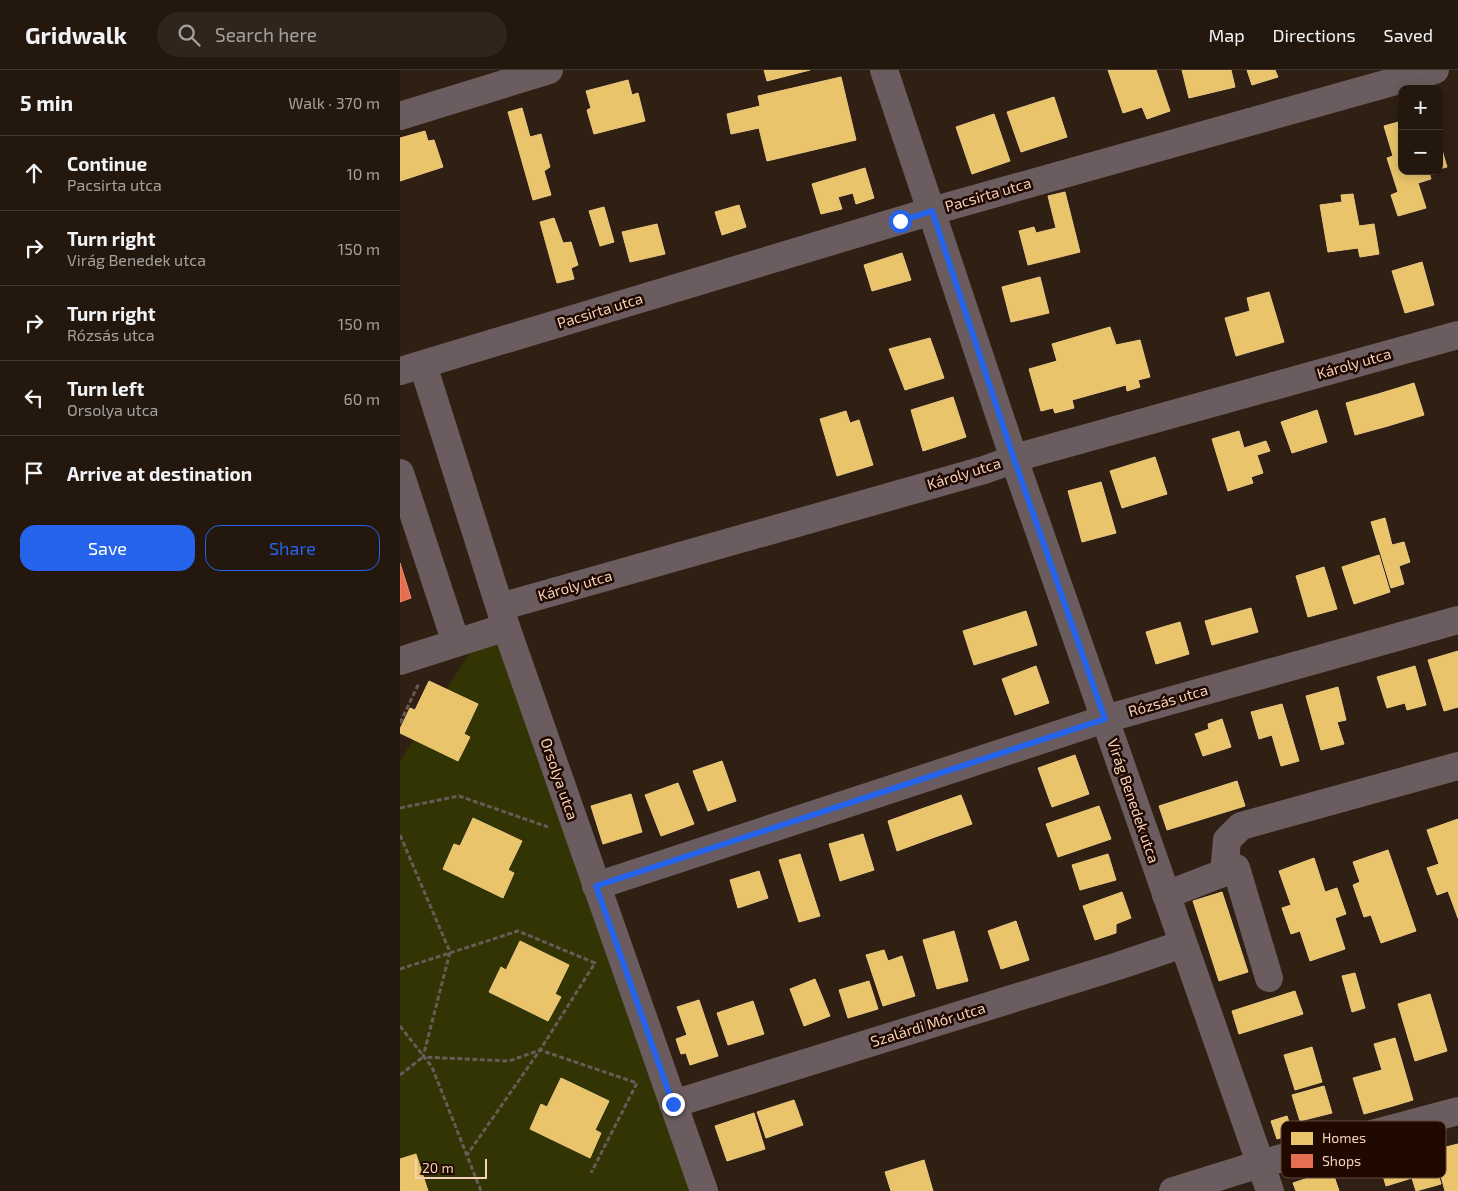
<!DOCTYPE html>
<html lang="en">
<head>
<meta charset="utf-8">
<style>
	:root { --surface:#24180e; --page:#30251c; --text:#f1f3f6; --muted:#a3a09e; --line:#41372e; --accent:#2563eb }
	body { margin:0; font-family:"Exo 2",sans-serif; background:var(--page); color:var(--text) }
	.controls { position:absolute; right:15px; top:15px; display:grid; overflow:hidden; border-radius:10px; box-shadow:0 2px 12px #0003 }
	.controls button { width:45px; height:45px; display:grid; place-items:center; padding:0; border:0; border-bottom:1px solid var(--line); background:var(--surface); color:var(--text); font:25px sans-serif }
	.scale { position:absolute; left:15px; bottom:12px; width:72px; box-sizing:border-box; padding-left:5px; border:2px solid #f4d2bb; border-top:0; font-size:14px; line-height:18px; white-space:nowrap; color:#f4d2bb; -webkit-text-stroke:4px #200900; paint-order:stroke }
	.stop { position:absolute; width:15px; height:15px; margin:-11px; border:4px solid #2563eb; border-radius:50%; background:#fff }
	.stop.end { background:#2563eb; border-color:#fff; box-shadow:0 1px 5px #0008 }
	.list { margin:0; padding:0; list-style:none }
	h2 { display:flex; justify-content:space-between; align-items:center; height:65px; margin:0; padding:0 20px; font-size:21px }
	h2 small { font-size:16px; font-weight:400; color:var(--muted) }
	.list li { display:grid; grid-template-columns:32px 1fr auto; gap:15px; align-items:center; box-sizing:border-box; height:75px; padding:0 20px; border-top:1px solid var(--line) }
	.list b { display:block; font-size:19px; white-space:nowrap }
	.list p { margin:0; font-size:16px; white-space:nowrap; color:var(--muted) }
	.list em { font-size:16px; font-style:normal; color:var(--muted) }
	.actions { display:flex; gap:10px; padding:15px 20px }
	.actions a { flex:1; padding:11px 0; border:1px solid var(--accent); border-radius:15px; text-align:center; font-size:18px; color:var(--accent) }
	.actions .main { background:var(--accent); color:#fff }
	.icon { flex:none; width:28px; height:28px; fill:none; stroke:currentColor; stroke-width:2; stroke-linecap:round; stroke-linejoin:round }
	.map { position:relative; flex:none; width:1058px; height:1121px; overflow:hidden }
	header { display:flex; align-items:center; gap:30px; box-sizing:border-box; height:70px; padding:0 25px; background:var(--surface); border-bottom:1px solid var(--line) }
	header strong { font-size:24px }
	nav { display:flex; gap:28px; margin-inline-start:auto; font-size:18px }
	.search { width:350px; height:45px; background:var(--page); display:flex; align-items:center; gap:12px; box-sizing:border-box; padding:0 18px; border-radius:28px; color:var(--muted); font-size:19px }
	main { display:flex }
	aside { flex:1; background:var(--surface) }
	.map>svg:first-child { display:block }
	.green { fill:#323404 }
	.homes { fill:#e9c46a; stroke:#ecc882 }
	.shops { fill:#e76f51; stroke:#eb8d71 }
	.lines { fill:none; stroke-linecap:round; stroke-linejoin:round }
	.path { stroke:#685b57; stroke-width:3; stroke-dasharray:5 2.5; stroke-linecap:butt }
	.minor { stroke:#6a5c5f; stroke-width:28 }
	.route { stroke:#2563eb; stroke-width:6 }
	.labels { text-anchor:middle; stroke-width:5; stroke-linejoin:round; paint-order:stroke }
	.street-label { font-size:15px; fill:#f4d2bb; stroke:#200900 }
	.key { fill:#200900; stroke:#604538; stroke-width:1 }
	.key-label { font-size:14px; fill:#f4d2bb }
</style>
</head>
<body>
<header>
<strong>Gridwalk</strong>
<div class="search"><svg class="icon" aria-label="search" viewBox="0 0 24 24"><circle cx="10" cy="10" r="6"/><path d="M15 15l6 6"/></svg>Search here</div>
<nav><a>Map</a><a>Directions</a><a>Saved</a></nav>
</header>
<main>
<aside>
<h2>5 min<small>Walk · 370 m</small></h2>
<ul class="list">
<li><svg class="icon" aria-label="ahead" viewBox="0 0 24 24"><path d="M12 20V5M6 11l6-6 6 6"/></svg><div><b>Continue</b><p>Pacsirta utca</p></div><em>10 m</em></li>
<li><svg class="icon" aria-label="right" viewBox="0 0 24 24"><path d="M7 20v-9h11M14 6l5 5-5 5"/></svg><div><b>Turn right</b><p>Virág Benedek utca</p></div><em>150 m</em></li>
<li><svg class="icon" aria-label="right" viewBox="0 0 24 24"><path d="M7 20v-9h11M14 6l5 5-5 5"/></svg><div><b>Turn right</b><p>Rózsás utca</p></div><em>150 m</em></li>
<li><svg class="icon" aria-label="left" viewBox="0 0 24 24"><path d="M17 20v-9H6M10 6l-5 5 5 5"/></svg><div><b>Turn left</b><p>Orsolya utca</p></div><em>60 m</em></li>
<li><svg class="icon" aria-label="arrive" viewBox="0 0 24 24"><path d="M6 21V4h12l-3 4 3 4H6"/></svg><div><b>Arrive at destination</b></div></li>
</ul>
<div class="actions"><a class="main">Save</a><a>Share</a></div>
</aside>
<div class="map">
<svg width="1058" height="1121" viewBox="0 0 1058 1121">
	<rect width="100%" height="100%" fill="#302013"/>
	<path class="green" d="M106 557 300 1121H0V691L81 565Z"/>
	<g class="homes">
		<path d="M364 0H410L367 11Z"/>
		<path d="M708 0H756L770 41 747 49 742 37 723 43Z"/>
		<path d="M782 0H831L835 17 789 28Z"/>
		<path d="M847 0H875L878 7 852 15Z"/>
		<path d="M441 7 456 70 367 91 359 58 331 64 327 44 360 36 358 26Z"/>
		<path d="M228 10 232 25 238 23 245 51 194 64 187 40 191 38 186 21Z"/>
		<path d="M654 27 667 67 621 82 607 42Z"/>
		<path d="M122 38 130 67 141 64 150 97 144 101 151 125 133 130 108 42Z"/>
		<path d="M594 44 610 91 572 104 556 57Z"/>
		<path d="M1002 51V101H1032L1029 102 1031 109 1018 113 1026 138 998 146 991 125 998 122 987 88 993 86 984 56Z"/>
		<path d="M25 61 28 71 34 70 43 97 0 111V68Z"/>
		<path d="M1039 70 1047 97 1039 99Z"/>
		<path d="M465 98 474 128 456 134 453 123 438 127 442 139 421 144 412 114Z"/>
		<path d="M665 122 680 182 628 195 619 161 634 157 636 163 656 158 648 126Z"/>
		<path d="M953 124 959 156 974 154 979 184 960 187 958 178 928 182 920 135 942 132 941 125Z"/>
		<path d="M339 135 346 157 322 165 315 142Z"/>
		<path d="M204 137 214 172 200 176 189 141Z"/>
		<path d="M154 148 163 173 171 172 178 195 171 198 174 209 157 213 140 152Z"/>
		<path d="M257 154 265 184 230 192 222 162Z"/>
		<path d="M502 183 511 210 472 221 464 195Z"/>
		<path d="M1022 192 1034 235 1005 243 992 201Z"/>
		<path d="M640 207 649 243 611 252 602 217Z"/>
		<path d="M869 222 884 272 836 286 825 248 850 241 847 228Z"/>
		<path d="M710 257 716 275 740 270 750 307 738 310 740 317 727 321 726 315 672 330 674 338 655 343 653 338 641 341 629 299 657 291 652 274Z"/>
		<path d="M530 268 544 308 505 320 489 279Z"/>
		<path d="M1014 313 1024 345 988 356 978 324Z"/>
		<path d="M978 324 988 356 955 365 946 333Z"/>
		<path d="M553 327 566 367 523 381 511 340Z"/>
		<path d="M917 340 927 372 892 383 881 352Z"/>
		<path d="M446 341 450 353 459 350 473 395 437 406 420 349Z"/>
		<path d="M839 361 844 378 866 371 870 381 857 385 863 403 851 407 853 413 828 421 812 369Z"/>
		<path d="M755 387 767 424 722 438 710 401Z"/>
		<path d="M701 412 716 463 682 472 668 421Z"/>
		<path d="M985 448 992 475 1004 472 1010 492 999 496 1004 514 991 518 971 452Z"/>
		<path d="M979 485 990 522 954 534 942 497Z"/>
		<path d="M924 497 937 539 908 547 896 506Z"/>
		<path d="M851 538 858 562 812 575 805 551Z"/>
		<path d="M626 541 637 575 574 595 563 561Z"/>
		<path d="M780 552 789 584 756 594 746 562Z"/>
		<path d="M1058 581V637L1044 641 1028 590Z"/>
		<path d="M636 596 649 633 615 645 602 609Z"/>
		<path d="M1015 596 1026 635 1007 640 1005 633 987 638 977 607Z"/>
		<path d="M29 611 78 634 64 664 70 667 58 691 0 663V659L10 638 15 640Z"/>
		<path d="M938 617 946 650 937 652 944 674 921 680 906 626Z"/>
		<path d="M882 634 899 691 881 696 872 665 859 669 851 642Z"/>
		<path d="M822 649 831 677 803 686 795 664 809 659 808 654Z"/>
		<path d="M675 685 689 724 652 737 638 698Z"/>
		<path d="M322 691 336 731 308 741 293 701Z"/>
		<path d="M837 711 845 736 767 760 759 736Z"/>
		<path d="M278 713 294 754 261 766 245 725Z"/>
		<path d="M231 724 242 762 203 774 191 736Z"/>
		<path d="M561 725 572 754 535 767 524 738Z"/>
		<path d="M699 736 711 769 658 787 646 754Z"/>
		<path d="M524 738 535 767 497 781 488 751Z"/>
		<path d="M73 748 122 771 108 800 114 803 103 828 43 799 54 774 60 776Z"/>
		<path d="M1058 749V848L1048 821 1037 825 1027 798 1039 794 1027 760Z"/>
		<path d="M463 764 474 800 440 811 429 774Z"/>
		<path d="M988 780 1016 861 981 873 971 845 964 847 953 815 960 812 953 792Z"/>
		<path d="M400 784 420 846 399 852 379 790Z"/>
		<path d="M708 784 716 810 680 820 672 795Z"/>
		<path d="M914 788 925 822 937 818 946 844 935 848 945 879 910 891 900 861 891 864 882 838 891 835 879 801Z"/>
		<path d="M359 801 368 828 338 838 330 810Z"/>
		<path d="M722 822 731 848 716 854V863L695 870 683 836Z"/>
		<path d="M822 822 848 902 819 911 793 831Z"/>
		<path d="M616 851 629 890 601 899 588 861Z"/>
		<path d="M554 861 568 911 537 919 523 870Z"/>
		<path d="M120 871 169 895 155 924 161 927 148 951 89 922 101 897 106 900Z"/>
		<path d="M484 880 488 891 502 886 515 926 483 936 466 885Z"/>
		<path d="M955 903 965 938 952 942 942 906Z"/>
		<path d="M415 909 430 946 404 956 390 919Z"/>
		<path d="M469 911 478 939 448 948 439 920Z"/>
		<path d="M895 921 903 944 839 964 832 941Z"/>
		<path d="M1030 924 1047 981 1034 985 1017 928Z"/>
		<path d="M1017 928 1034 985 1015 991 998 934Z"/>
		<path d="M299 930 318 986 290 995 286 983 281 984 276 969 287 965 277 937Z"/>
		<path d="M353 931 364 964 328 975 317 943Z"/>
		<path d="M995 968 1013 1030 993 1036 974 974Z"/>
		<path d="M912 977 922 1012 895 1020 884 985Z"/>
		<path d="M982 1000 993 1036 964 1044 953 1008Z"/>
		<path d="M161 1008 209 1031 195 1060 201 1063 190 1088 130 1059 141 1034 147 1037Z"/>
		<path d="M924 1016 932 1043 900 1051 892 1025Z"/>
		<path d="M394 1030 403 1055 366 1068 357 1042Z"/>
		<path d="M354 1043 365 1079 327 1091 315 1056Z"/>
		<path d="M887 1046 893 1064 877 1069 871 1051Z"/>
		<path d="M1058 1074V1121H1045L1034 1080Z"/>
		<path d="M1031 1080 1041 1114 1016 1121 1012 1108 986 1116 980 1095Z"/>
		<path d="M16 1084 28 1121H0V1089Z"/>
		<path d="M524 1090 533 1121H491L485 1102Z"/>
		<path d="M932 1100 939 1121H896L893 1113Z"/>
	</g>
	<path class="shops" d="M0 493 11 528 0 532Z"/>
	<g class="lines">
		<g class="path">
			<path d="M0 653 19 613"/>
			<path d="M0 738 59 726 148 757"/>
			<path d="M0 765 50 882 23 987 109 991 140 980 237 1013 191 1103"/>
			<path d="M0 899 118 861 195 893 140 980 67 1085"/>
			<path d="M0 956 32 997 81 1121"/>
			<path d="M0 1005 23 987"/>
		</g>
		<g class="minor">
			<path d="M484 0 614 389 870 1121"/>
			<path d="M0 46 149 0"/>
			<path d="M23 295 106 557 304 1121"/>
			<path d="M0 301 532 141 1035 0"/>
			<path d="M0 403 56 573"/>
			<path d="M100 537 584 400 629 384 1058 265"/>
			<path d="M0 591 106 557"/>
			<path d="M824 803 827 770 841 756 1058 696"/>
			<path d="M196 816 705 649 1058 550"/>
			<path d="M766 825 836 798 869 908"/>
			<path d="M273 1034 718 896 783 874"/>
			<path d="M773 1121 860 1094 1058 1041"/>
		</g>
	</g>
	<g class="lines">
		<path class="route" d="M273 1034 196 816 705 649 614 389 532 141 500 151"/>
	</g>
	<g class="labels">
		<g class="street-label">
			<text transform="translate(588 125) rotate(-16)" y="5">Pacsirta utca</text>
			<text transform="translate(200 241) rotate(-17)" y="5">Pacsirta utca</text>
			<text transform="translate(954 294) rotate(-16)" y="5">Károly utca</text>
			<text transform="translate(564 404) rotate(-17)" y="5">Károly utca</text>
			<text transform="translate(175 516) rotate(-16)" y="5">Károly utca</text>
			<text transform="translate(768 631) rotate(-16)" y="5">Rózsás utca</text>
			<text transform="translate(159 709) rotate(71)" y="5">Orsolya utca</text>
			<text transform="translate(733 731) rotate(71)" y="5">Virág Benedek utca</text>
			<text transform="translate(528 955) rotate(-17)" y="5">Szalárdi Mór utca</text>
		</g>
	</g>
	<rect x="881" y="1051" width="165" height="57" rx="8" class="key"/>
	<rect x="891" y="1062" width="22" height="13" fill="#e9c46a"/>
	<rect x="891" y="1084" width="22" height="14" fill="#e76f51"/>
	<g class="key-label">
		<text x="922" y="1073">Homes</text>
		<text x="922" y="1096">Shops</text>
	</g>
</svg>
<div class="controls">
<button>+</button>
<button>−</button>
</div>
<div class="scale">20 m</div>
<div class="stop" style="left:500px;top:151px"></div>
<div class="stop end" style="left:273px;top:1034px"></div>
</div>
</main>
</body>
</html>
